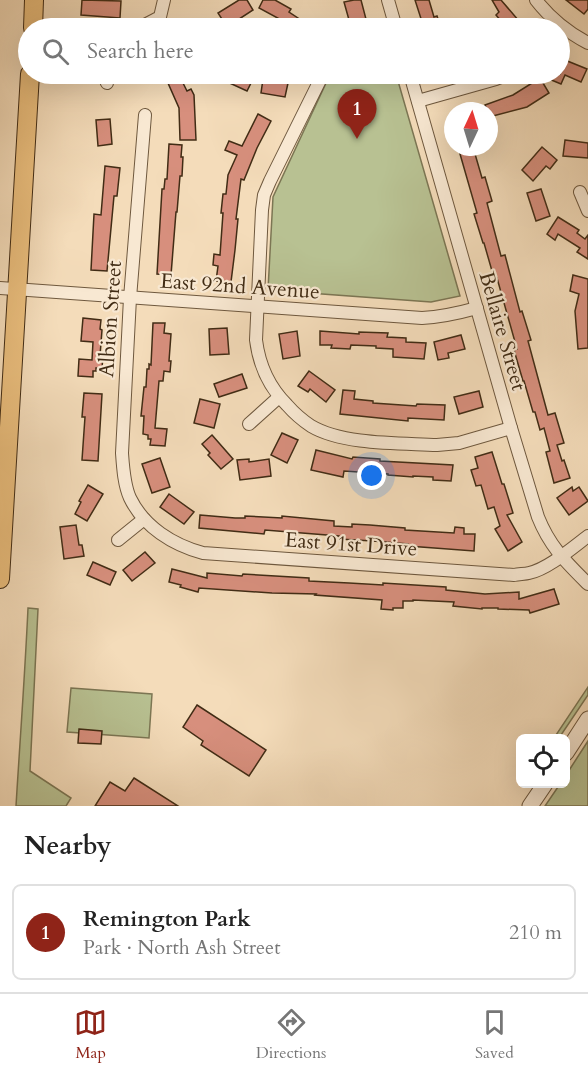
<!DOCTYPE html>
<html lang="en">
<head>
<meta charset="utf-8">
<style>
	:root { --surface:#fff; --page:#f6f6f6; --text:#222; --muted:#767676; --line:#e0e0e0; --accent:#8f2418 }
	body { margin:0; font-family:Cardo,serif; background:var(--page); color:var(--text) }
	.controls { position:absolute; right:18px; bottom:18px; display:grid; overflow:hidden; border-radius:9px; box-shadow:0 6px 24px #0002 }
	.controls button { width:54px; height:54px; display:grid; place-items:center; padding:0; border:0; border-bottom:2px solid var(--line); background:var(--surface); color:var(--text); font:30px sans-serif }
	.compass { position:absolute; left:444px; top:102px; width:54px; height:54px; border-radius:50%; background:var(--surface); box-shadow:0 6px 24px #0002; rotate:4deg }
	.you { position:absolute; left:372px; top:476px; width:21px; height:21px; margin:-15px; border:4px solid #fff; border-radius:50%; background:#1a73e8; box-shadow:0 0 0 9px #1a73e833 }
	.badge { display:grid; place-items:center; width:39px; height:39px; border-radius:50%; background:var(--accent); color:#fff; font-size:20px; font-weight:700 }
	.pin { position:absolute; translate:-50% -50px; filter:drop-shadow(0 2px 3px #0008) }
	.pin::after { content:''; position:absolute; top:32px; width:21px; height:18px; background:inherit; clip-path:polygon(0 0,100% 0,50% 100%) }
	.list { margin:0; padding:0; list-style:none }
	h2 { display:flex; justify-content:space-between; align-items:center; height:78px; margin:0; padding:0 24px; font-size:26px }
	h2 small { font-size:20px; font-weight:400; color:var(--muted) }
	.list li { display:grid; grid-template-columns:39px 1fr auto; gap:18px; align-items:center; box-sizing:border-box; height:96px; margin:0 12px 12px; padding:0 12px; border:2px solid var(--line); border-radius:9px }
	.list b { display:block; font-size:22px; white-space:nowrap }
	.list p { margin:0; font-size:20px; white-space:nowrap; color:var(--muted) }
	.list em { font-size:20px; font-style:normal; color:var(--muted) }
	.icon { flex:none; width:33px; height:33px; fill:none; stroke:currentColor; stroke-width:2; stroke-linecap:round; stroke-linejoin:round }
	.map { position:relative; flex:none; width:588px; height:806px; overflow:hidden }
	.search { position:absolute; background:var(--surface); box-shadow:0 6px 24px #0002; left:18px; right:18px; top:18px; height:66px; display:flex; align-items:center; gap:15px; box-sizing:border-box; padding:0 21px; border-radius:33px; color:var(--muted); font-size:22px }
	.sheet { height:186px; background:var(--surface) }
	nav { display:flex; justify-content:space-around; align-items:center; box-sizing:border-box; height:84px; border-top:2px solid var(--line); background:var(--surface); font-size:16px; color:var(--muted) }
	nav a { display:grid; justify-items:center; gap:3px }
	nav .on { color:var(--accent) }
	.map>svg:first-child { display:block }
	.green { fill:#b8c192; stroke:#7c7654; stroke-width:1.5 }
	.building { fill:#d78f7d; stroke:#412c15; stroke-width:1.5 }
	.lines { fill:none; stroke-linecap:round; stroke-linejoin:round }
	.minor-casing { stroke:#6e583e; stroke-width:14 }
	.tertiary-casing { stroke:#6e583e; stroke-width:17 }
	.primary-casing { stroke:#412c15; stroke-width:20 }
	.minor { stroke:#f8e8d2; stroke-width:12 }
	.tertiary { stroke:#f8e8d2; stroke-width:15 }
	.primary { stroke:#eabe7d; stroke-width:18 }
	.labels { text-anchor:middle; stroke-width:4.5; stroke-linejoin:round; paint-order:stroke }
	.street-label { font-size:21px; fill:#412c15; stroke:#f8e8d2 }
</style>
</head>
<body>
<div class="map">
<svg width="588" height="806" viewBox="0 0 588 806">
	<rect width="100%" height="100%" fill="#f4dcba"/>
	<filter id="stains"><feTurbulence type="fractalNoise" baseFrequency=".00333" numOctaves="4"/><feColorMatrix values="0 0 0 0 .2 0 0 0 0 .09 0 0 0 0 .02 0 0 0 .5 -.17"/></filter>
	<radialGradient id="worn" r=".72"><stop offset=".6" stop-color="#630" stop-opacity="0"/><stop offset="1" stop-color="#630" stop-opacity=".3"/></radialGradient>
	<g class="green">
		<path d="M335 74H396L460 296 431 302 268 290 273 197 327 81Z"/>
		<path d="M28 608 38 609 30 771 71 798 66 806H16C20 740 25 674 28 608Z"/>
		<path d="M588 687V695L559 738H554Z"/>
		<path d="M71 688 152 694 149 738 67 732Z"/>
		<path d="M588 741V806H545L560 784H566V775Z"/>
	</g>
	<g class="building">
		<path d="M82 0 121 1 120 18 81 15Z"/>
		<path d="M239 0H247L253 10 227 27 218 13Z"/>
		<path d="M263 0H275L291 9 289 12 313 28H296L259 8Z"/>
		<path d="M354 0H361L367 23 351 27 344 2Z"/>
		<path d="M415 0H429L434 17 437 16 441 28H424Z"/>
		<path d="M492 0H501L525 28H507L496 15 499 12Z"/>
		<path d="M566 0H588V9L584 14Z"/>
		<path d="M560 58 587 69 581 82 565 75 561 84 537 74H560Z"/>
		<path d="M210 74H242L253 79 247 91Z"/>
		<path d="M180 77 187 91 191 89 194 95 196 140H180L179 108 168 83Z"/>
		<path d="M540 78 549 93 527 107 489 117V111H487L485 105 513 95Z"/>
		<path d="M263 79 288 83 285 97 261 93Z"/>
		<path d="M258 114 271 121 257 148 244 180 241 179 236 219H238L235 250 231 282 216 281 218 266 213 265 214 254 220 255 223 213H221L223 194H226L228 175 237 155 225 150 229 141 242 146Z"/>
		<path d="M110 119 112 144 98 146 96 120Z"/>
		<path d="M565 140 588 143V158L563 156Z"/>
		<path d="M169 144 182 145 181 157H183L182 176H180L177 212H176L171 275 157 274 162 189H164L165 179H167Z"/>
		<path d="M458 147H473L482 178 485 177 492 201 487 203 501 256 505 255 520 312 522 311 531 340 528 341 548 415 555 413 564 443 557 445 562 461 564 460 570 478 554 483 546 452 550 451 544 428 540 430 535 412H533L524 381H523L514 350 517 349 497 278H494L484 243H483L474 214 477 213Z"/>
		<path d="M542 147 557 160 550 169 546 166 533 181 522 170Z"/>
		<path d="M105 166 120 168 117 196H114L107 271 91 270 94 214 101 215Z"/>
		<path d="M541 189 550 216 536 221 527 193Z"/>
		<path d="M558 217 579 230 577 233 585 239 588 235V259L577 252 580 248 558 234 555 240 547 234Z"/>
		<path d="M573 275 588 279V348L578 349 575 311 579 294 570 291Z"/>
		<path d="M83 318 101 320 100 329 102 330 100 356H103L102 368H96V371H93V377L78 376 79 359 92 360 93 342 81 341Z"/>
		<path d="M153 323H165L164 333 171 334 169 361H171L170 372 164 371 163 381H159L155 428 167 429 165 446 150 445 151 439H148V435L143 434 144 416H141L144 387H146L147 369H149V364L151 365Z"/>
		<path d="M227 328 229 354 210 355 209 329Z"/>
		<path d="M297 331 300 356 283 359 279 334Z"/>
		<path d="M320 331 359 334V332L388 333 387 337 406 338V342L426 343 424 359 393 357V349L376 348V346L351 345 350 349 331 348 332 345H320Z"/>
		<path d="M461 335 465 349 448 353 449 358 438 360 434 342Z"/>
		<path d="M309 371 335 390 326 402 310 389 308 392 298 386Z"/>
		<path d="M242 374 247 388 219 397 214 384Z"/>
		<path d="M343 390 355 391 354 399 373 401V403L416 406 417 404 445 405 444 420 408 418V421L340 414Z"/>
		<path d="M479 391 483 407 459 414 454 397Z"/>
		<path d="M84 393 102 394 98 461 82 460 85 417H82Z"/>
		<path d="M200 399 220 404 214 428 194 423Z"/>
		<path d="M282 433 298 440 287 463 271 455Z"/>
		<path d="M212 435 233 459 221 469 208 455 210 453 202 444Z"/>
		<path d="M316 450 352 459 353 457 380 459V461L453 465 451 481 433 480V477L413 476V477L388 475V474L344 471 343 477 311 470Z"/>
		<path d="M492 452 502 484H504L513 513 507 515 522 542 508 551 495 529 500 526 494 507 488 509 481 485 476 486 471 470 478 468 475 457Z"/>
		<path d="M160 458 170 487 152 493 142 464Z"/>
		<path d="M249 459V462L269 459 271 476 240 480 237 460Z"/>
		<path d="M88 485 103 494 87 521 75 514 81 502 79 501Z"/>
		<path d="M572 487 573 491 579 487 588 501 569 515 557 498Z"/>
		<path d="M169 494 194 512 184 524 160 507Z"/>
		<path d="M200 515 235 518H245V516L282 518V516L334 521V526L352 527V524L370 525 405 528V530L454 533 455 527 464 528V534H475L474 551 408 546V544L373 541 339 539V536L265 530 264 534 199 528Z"/>
		<path d="M76 525 79 545H82L84 556 64 559 60 527Z"/>
		<path d="M145 552 155 563 132 581 123 570Z"/>
		<path d="M93 562 116 572 110 585 87 575Z"/>
		<path d="M172 569 207 578V573L242 576 243 574 309 578V581L349 583 383 585V583L446 587V590L485 594 519 592V599L554 589 559 604 530 613 529 610 498 609V608H482V609L453 606 454 602 413 600V601H403V608H393V610L381 609 382 600 315 595 316 594 272 593 199 588 198 592 180 587 181 585 169 582Z"/>
		<path d="M197 705 266 750 249 776 201 745 203 741 183 727Z"/>
		<path d="M79 729 102 731 101 744 78 743Z"/>
		<path d="M134 778 178 806H95L110 782 125 791Z"/>
	</g>
	<g class="lines">
		<g class="minor-casing">
			<g id="minor">
				<path d="M388 0 396 28"/>
				<path d="M536 0C550 18 567 32 588 43"/>
				<path d="M139 28 160 17 164 0"/>
				<path d="M103 74 107 83"/>
				<path d="M323 74 270 181 264 195 262 210 256 340C259 364 269 387 287 405 294 413 302 420 311 426 343 445 400 443 437 445L459 443 511 428"/>
				<path d="M410 74 511 428 538 517C550 547 566 562 588 584"/>
				<path d="M418 101 496 79 509 74"/>
				<path d="M145 115 130 298 122 453C123 467 124 485 130 498 144 527 173 545 203 553L514 575C519 574 525 574 529 573 548 569 572 548 588 536"/>
				<path d="M580 192 588 211"/>
				<path d="M0 288 422 318C441 317 459 313 477 308"/>
				<path d="M249 424 279 397"/>
				<path d="M118 540 144 519"/>
			</g>
		</g>
		<g class="tertiary-casing">
			<g id="tertiary">
				<path d="M566 753 588 719"/>
				<path d="M530 806 545 784"/>
			</g>
		</g>
		<g class="primary-casing">
			<g id="primary">
				<path d="M33 28 34 0"/>
				<path d="M0 579 30 74"/>
			</g>
		</g>
		<use href="#minor" class="minor"/>
		<use href="#tertiary" class="tertiary"/>
		<use href="#primary" class="primary"/>
	</g>
	<g class="labels">
		<g class="street-label">
			<text transform="translate(240 286) rotate(4)" y="7">East 92nd Avenue</text>
			<text transform="translate(110 319) rotate(-86)" y="7">Albion Street</text>
			<text transform="translate(503 331) rotate(74)" y="7">Bellaire Street</text>
			<text transform="translate(351 544) rotate(4)" y="7">East 91st Drive</text>
		</g>
	</g>
	<rect width="100%" height="100%" filter="url(#stains)"/>
	<rect width="100%" height="100%" fill="url(#worn)"/>
</svg>
<div class="controls">
<button><svg class="icon" aria-label="locate" viewBox="0 0 24 24"><circle cx="12" cy="12" r="6"/><path d="M12 2v4M12 18v4M2 12h4M18 12h4"/></svg></button>
</div>
<svg class="compass" viewBox="-18 -18 36 36"><path d="M0-13l5 13h-10z" fill="#e53935"/><path d="M0 13l5-13h-10z" fill="#767676"/></svg>
<div class="you"></div>
<div class="pin badge" style="left:357px;top:139px">1</div>
<div class="search"><svg class="icon" aria-label="search" viewBox="0 0 24 24"><circle cx="10" cy="10" r="6"/><path d="M15 15l6 6"/></svg>Search here</div>
</div>
<section class="sheet">
<h2>Nearby<small></small></h2>
<ul class="list">
<li><span class="badge">1</span><div><b>Remington Park</b><p>Park · North Ash Street</p></div><em>210 m</em></li>
</ul>
</section>
<nav>
<a class="on"><svg class="icon" aria-label="map" viewBox="0 0 24 24"><path d="M3 6l6-2 6 2 6-2v14l-6 2-6-2-6 2zM9 4v14M15 6v14"/></svg>Map</a>
<a><svg class="icon" aria-label="directions" viewBox="0 0 24 24"><path d="M12 3l9 9-9 9-9-9zM9 14v-3h6M13 9l2 2-2 2"/></svg>Directions</a>
<a><svg class="icon" aria-label="saved" viewBox="0 0 24 24"><path d="M7 4h10v16l-5-4-5 4z"/></svg>Saved</a>
</nav>
</body>
</html>
